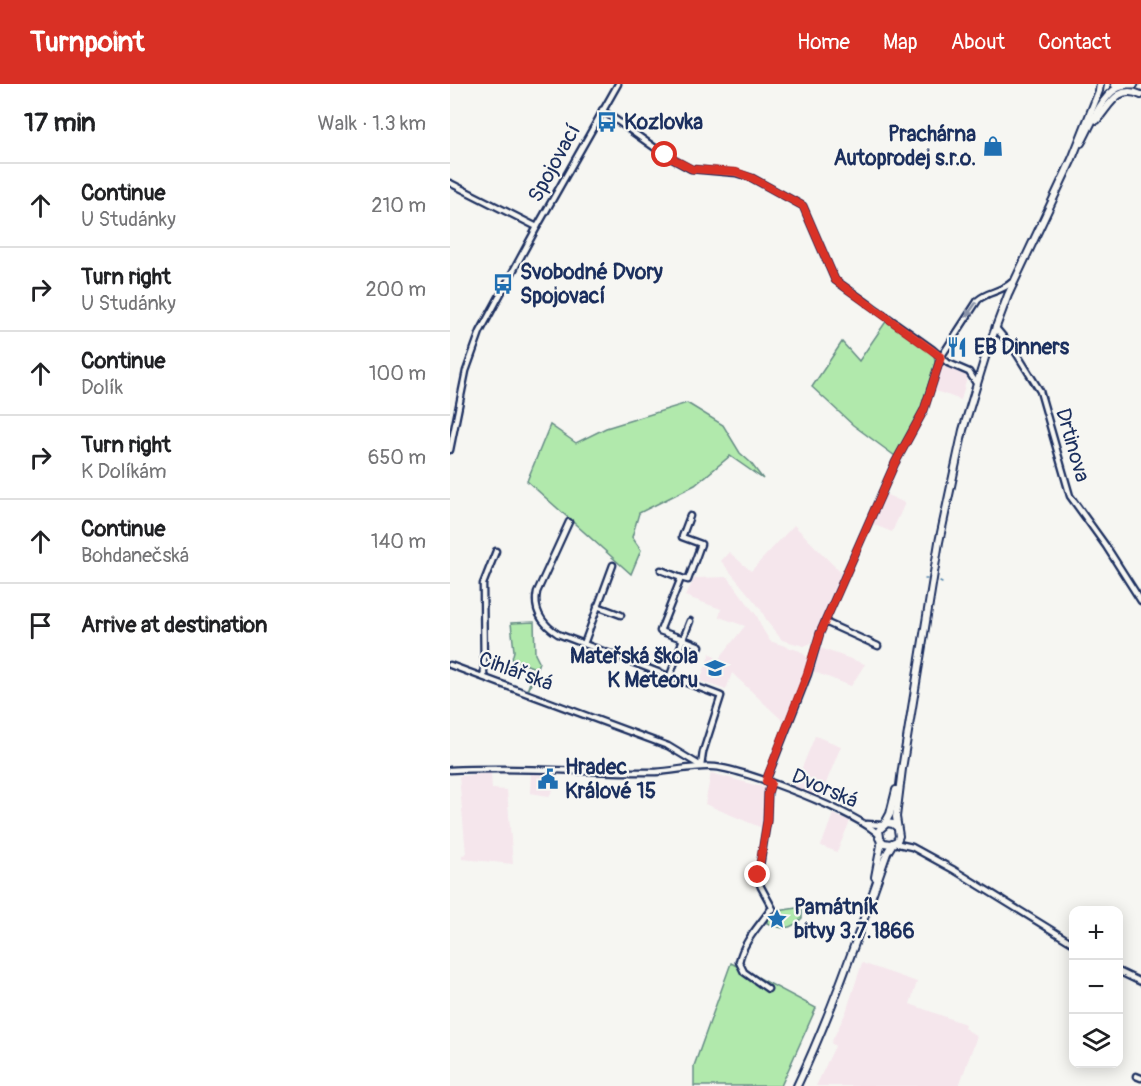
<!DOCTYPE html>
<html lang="en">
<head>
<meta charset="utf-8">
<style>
	:root { --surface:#fff; --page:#f2f2f2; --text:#202124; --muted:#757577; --line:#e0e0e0; --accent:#d93025 }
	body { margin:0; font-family:Pangolin,sans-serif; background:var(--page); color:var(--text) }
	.controls { position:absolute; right:18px; bottom:18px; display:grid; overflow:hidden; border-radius:12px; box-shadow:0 3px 15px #0003 }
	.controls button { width:54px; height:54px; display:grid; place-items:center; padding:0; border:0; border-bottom:2px solid var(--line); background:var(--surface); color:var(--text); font:30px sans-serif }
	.stop { position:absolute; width:18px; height:18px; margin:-14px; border:4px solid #d93025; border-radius:50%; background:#fff }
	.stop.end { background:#d93025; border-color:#fff; box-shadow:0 2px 6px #0008 }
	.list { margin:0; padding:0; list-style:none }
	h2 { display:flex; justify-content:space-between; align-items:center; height:78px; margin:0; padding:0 24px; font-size:26px }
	h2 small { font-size:20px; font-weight:400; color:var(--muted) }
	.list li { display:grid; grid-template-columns:39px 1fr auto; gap:18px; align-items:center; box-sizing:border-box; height:84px; padding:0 24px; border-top:2px solid var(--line) }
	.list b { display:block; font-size:22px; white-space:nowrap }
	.list p { margin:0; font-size:20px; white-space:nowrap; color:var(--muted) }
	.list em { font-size:20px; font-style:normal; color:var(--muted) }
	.icon { flex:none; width:33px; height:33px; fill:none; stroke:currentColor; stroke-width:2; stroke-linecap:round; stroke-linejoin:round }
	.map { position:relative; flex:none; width:691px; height:1002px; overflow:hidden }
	header { display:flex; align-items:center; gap:36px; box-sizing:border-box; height:84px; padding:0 30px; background:var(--accent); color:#fff }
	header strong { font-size:28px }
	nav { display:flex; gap:33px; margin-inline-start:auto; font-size:21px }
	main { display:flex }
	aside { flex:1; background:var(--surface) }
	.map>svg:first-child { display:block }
	.built { fill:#f5e6ec }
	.green { fill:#b1e9ac; stroke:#668c85; stroke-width:1.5 }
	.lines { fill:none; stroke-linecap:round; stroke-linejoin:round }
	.stream { stroke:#5988ae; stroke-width:1.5 }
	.minor-casing { stroke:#1b2f5e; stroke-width:9 }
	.secondary-casing { stroke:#1b2f5e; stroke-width:10 }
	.primary-casing { stroke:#1b2f5e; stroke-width:11 }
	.minor { stroke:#f6f6f2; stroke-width:4.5 }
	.secondary { stroke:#f6f6f2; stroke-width:6 }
	.primary { stroke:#f6f6f2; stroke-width:7 }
	.oneway { fill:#8892a8 }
	.route { stroke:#d93025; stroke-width:8 }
	.labels { text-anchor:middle; stroke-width:4.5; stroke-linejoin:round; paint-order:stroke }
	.poi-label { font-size:21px; font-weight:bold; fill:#1b2f5e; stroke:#f6f6f2; text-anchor:start }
	.street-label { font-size:21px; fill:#1b2f5e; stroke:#f6f6f2 }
</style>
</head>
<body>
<header>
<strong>Turnpoint</strong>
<nav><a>Home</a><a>Map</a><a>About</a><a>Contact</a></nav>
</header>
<main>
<aside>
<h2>17 min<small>Walk · 1.3 km</small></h2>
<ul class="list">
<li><svg class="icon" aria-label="ahead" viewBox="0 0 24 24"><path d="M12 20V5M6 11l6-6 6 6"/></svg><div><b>Continue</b><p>U Studánky</p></div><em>210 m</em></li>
<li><svg class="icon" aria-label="right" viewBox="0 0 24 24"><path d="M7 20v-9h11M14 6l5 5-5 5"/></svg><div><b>Turn right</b><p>U Studánky</p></div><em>200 m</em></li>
<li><svg class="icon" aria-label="ahead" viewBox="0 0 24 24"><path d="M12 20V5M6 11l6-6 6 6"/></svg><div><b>Continue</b><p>Dolík</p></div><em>100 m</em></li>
<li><svg class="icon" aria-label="right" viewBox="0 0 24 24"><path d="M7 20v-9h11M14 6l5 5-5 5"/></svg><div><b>Turn right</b><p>K Dolíkám</p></div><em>650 m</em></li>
<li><svg class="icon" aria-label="ahead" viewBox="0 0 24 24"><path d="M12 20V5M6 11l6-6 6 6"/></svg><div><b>Continue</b><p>Bohdanečská</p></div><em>140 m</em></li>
<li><svg class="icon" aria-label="arrive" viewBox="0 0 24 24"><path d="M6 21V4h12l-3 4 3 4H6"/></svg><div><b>Arrive at destination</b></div></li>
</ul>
</aside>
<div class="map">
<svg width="691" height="1002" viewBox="0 0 691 1002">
	<rect width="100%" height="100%" fill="#f6f6f2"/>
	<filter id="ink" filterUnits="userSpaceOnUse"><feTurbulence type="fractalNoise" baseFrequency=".0167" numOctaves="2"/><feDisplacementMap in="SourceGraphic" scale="12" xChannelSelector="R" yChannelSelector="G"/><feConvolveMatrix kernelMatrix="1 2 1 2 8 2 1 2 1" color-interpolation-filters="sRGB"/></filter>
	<g filter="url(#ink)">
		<g class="built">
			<path d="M491 281 518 290 511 316 483 306Z"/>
			<path d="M435 410 455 419 442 448 422 440Z"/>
			<path d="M344 441 394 492 375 535H371L361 559 354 562 332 556 318 539 310 524 271 477 279 468 301 487Z"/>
			<path d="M278 493 307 532 312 544 320 557 350 567 359 575V577L334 638 282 589 276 606 250 597 260 569 268 576 295 542 269 533 271 525 235 512 245 494Z"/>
			<path d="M370 564 415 580 401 602 362 587Z"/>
			<path d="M365 652 391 662 370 714 344 703Z"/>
			<path d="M41 689 42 705 57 706 63 780 12 775V771L16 770 9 692Z"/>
			<path d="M261 689 316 704 312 744 255 720Z"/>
			<path d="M81 690 105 691V703L99 712 80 709Z"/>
			<path d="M383 730 400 737 387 768 371 762Z"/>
			<path d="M412 879 467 898 460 920 515 940 514 944 527 952 509 1002H366L385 962 381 959 396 928Z"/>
		</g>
		<g class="green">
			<path d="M437 236 484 269 485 279 469 330 445 372 403 341 362 303 392 258 409 277Z"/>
			<path d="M237 319 273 341 290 369 300 378 313 395 280 372 245 401 189 429 182 453 191 466 181 490 77 397 100 341 126 359 156 344Z"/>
			<path d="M84 538 85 570 89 578 79 605 78 604 85 584 62 575 64 567 61 539Z"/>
			<path d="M346 824 352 826V834C341 846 332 846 317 839V834L322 828Z"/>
			<path d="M281 879 366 924 331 1002H244V982Z"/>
		</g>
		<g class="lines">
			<g class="stream">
				<path d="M475 495H477"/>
				<path d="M490 498 492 499"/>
			</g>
			<g class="minor-casing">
				<g id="minor">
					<path d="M152 26 215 71 241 85 286 89 302 94 353 122 385 196 482 265 498 279 519 288 526 299"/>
					<path d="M0 99 87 143"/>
					<path d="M545 243 565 267 590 307 620 412 656 462 691 517"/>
					<path d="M0 366 16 287 30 248 87 143 168 0"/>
					<path d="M119 438 87 508C83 527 92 540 108 550L271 612 253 668 251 682"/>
					<path d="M211 486 231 494 210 547 233 555 220 592"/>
					<path d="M231 494 238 496 251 460 232 453 240 432"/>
					<path d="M147 522 171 531"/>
					<path d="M240 537 233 555 250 562"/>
					<path d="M375 538 428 562"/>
					<path d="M134 560 163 481"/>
					<path d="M0 581 218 662 251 682"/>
					<path d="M34 593 33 500 46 467"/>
					<path d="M0 686C69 682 137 689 206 688 226 687 246 681 265 683 297 686 408 729 429 751"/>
					<path d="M316 697 358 590 370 549 445 379 474 326 491 273 528 216C538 207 552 208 562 198"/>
					<path d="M417 740 432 741"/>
					<path d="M444 759 462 763 504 786 624 860"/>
					<path d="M668 887 691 898"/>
					<path d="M318 905 294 888 289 878C293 858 309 842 320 826L323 825 311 803 308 794 317 737 318 709 321 699"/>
					<path d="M686 992 691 994"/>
				</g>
			</g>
			<g class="secondary-casing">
				<g id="secondary">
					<path d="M647 36C660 21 668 0 691 11"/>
					<path d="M631 59C641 42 653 6 673 2"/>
					<path d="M434 741 440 730 446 706"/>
					<path d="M429 754 434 759 440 760 447 757 449 752 446 733 452 685 489 458 513 346 537 267 558 211 622 75 649 7 650 0"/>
					<path d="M425 793 431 761 429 746 437 739 443 740 447 743"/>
					<path d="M347 1002C383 926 409 848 437 769L443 759"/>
				</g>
			</g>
			<g class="primary-casing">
				<path id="primary" d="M665 0H684"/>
			</g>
			<use href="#minor" class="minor"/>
			<use href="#secondary" class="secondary"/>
			<use href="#primary" class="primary"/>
		</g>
		<defs><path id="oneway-solid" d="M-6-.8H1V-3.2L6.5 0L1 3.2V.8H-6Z" transform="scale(1.5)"/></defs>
		<use class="oneway" href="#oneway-solid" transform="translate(521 226) rotate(125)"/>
	</g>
	<g class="lines" filter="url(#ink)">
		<path class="route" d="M215 71 242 85 286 88 302 94 353 122 385 196 491 273 474 326 445 379 370 549 357 590 318 691 316 697 321 699 318 709 317 737 308 791"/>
	</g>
	<defs>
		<g id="bus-bare" transform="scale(1.62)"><path d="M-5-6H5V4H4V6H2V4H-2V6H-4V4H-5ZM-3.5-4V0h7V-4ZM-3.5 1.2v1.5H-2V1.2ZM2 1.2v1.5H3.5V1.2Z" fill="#1f6fb2" stroke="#f6f6f2" stroke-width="2.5" paint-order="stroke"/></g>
		<g id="shop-bare" transform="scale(1.62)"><path d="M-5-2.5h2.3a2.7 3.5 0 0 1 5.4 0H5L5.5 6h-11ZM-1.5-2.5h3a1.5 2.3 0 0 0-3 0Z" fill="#1f6fb2" stroke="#f6f6f2" stroke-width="2.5" paint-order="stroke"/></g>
		<g id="restaurant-bare" transform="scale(1.62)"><path d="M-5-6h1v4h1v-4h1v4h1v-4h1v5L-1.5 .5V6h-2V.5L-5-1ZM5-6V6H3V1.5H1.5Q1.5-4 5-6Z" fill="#1f6fb2" stroke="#f6f6f2" stroke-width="2.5" paint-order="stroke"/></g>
		<g id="school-bare" transform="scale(1.62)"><path d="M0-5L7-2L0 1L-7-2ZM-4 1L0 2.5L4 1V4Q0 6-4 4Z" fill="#1f6fb2" stroke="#f6f6f2" stroke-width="2.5" paint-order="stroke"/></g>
		<g id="civic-bare" transform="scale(1.62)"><path d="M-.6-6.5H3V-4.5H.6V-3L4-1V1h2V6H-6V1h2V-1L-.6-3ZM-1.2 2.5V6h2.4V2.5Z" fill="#1f6fb2" stroke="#f6f6f2" stroke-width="2.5" paint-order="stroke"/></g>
		<g id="sight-bare" transform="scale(1.62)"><path d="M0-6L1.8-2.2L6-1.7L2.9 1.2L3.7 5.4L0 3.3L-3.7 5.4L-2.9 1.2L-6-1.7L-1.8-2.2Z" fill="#1f6fb2" stroke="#f6f6f2" stroke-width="2.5" paint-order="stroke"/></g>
	</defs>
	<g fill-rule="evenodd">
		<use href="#bus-bare" x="157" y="38"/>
		<use href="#shop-bare" x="543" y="62"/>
		<use href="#bus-bare" x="53" y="200"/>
		<use href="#restaurant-bare" x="507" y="263"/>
		<use href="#school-bare" x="265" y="584"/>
		<use href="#civic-bare" x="98" y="695"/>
		<use href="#sight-bare" x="327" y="835"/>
	</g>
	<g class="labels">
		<g class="poi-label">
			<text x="174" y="45">Kozlovka</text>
			<text x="526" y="57" text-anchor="end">Prachárna<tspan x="526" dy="24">Autoprodej s.r.o.</tspan></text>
			<text x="70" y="195">Svobodné Dvory<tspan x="70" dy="24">Spojovací</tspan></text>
			<text x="524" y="270">EB Dinners</text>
			<text x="248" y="579" text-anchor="end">Mateřská škola<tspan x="248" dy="24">K Meteoru</tspan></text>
			<text x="115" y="690">Hradec<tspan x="115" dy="24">Králové 15</tspan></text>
			<text x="344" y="830">Památník<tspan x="344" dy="24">bitvy 3.7.1866</tspan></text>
		</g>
		<g class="street-label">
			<text transform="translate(104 79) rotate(-61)" y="7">Spojovací</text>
			<text transform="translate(623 361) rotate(74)" y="7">Drtinova</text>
			<text transform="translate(66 587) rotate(20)" y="7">Cihlářská</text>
			<text transform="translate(375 704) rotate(23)" y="7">Dvorská</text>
		</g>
	</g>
</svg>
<div class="controls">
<button>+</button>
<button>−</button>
<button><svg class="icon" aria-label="layers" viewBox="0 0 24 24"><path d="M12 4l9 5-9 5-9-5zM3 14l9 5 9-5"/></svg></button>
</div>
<div class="stop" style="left:215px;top:71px"></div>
<div class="stop end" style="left:308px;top:791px"></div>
</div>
</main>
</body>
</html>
